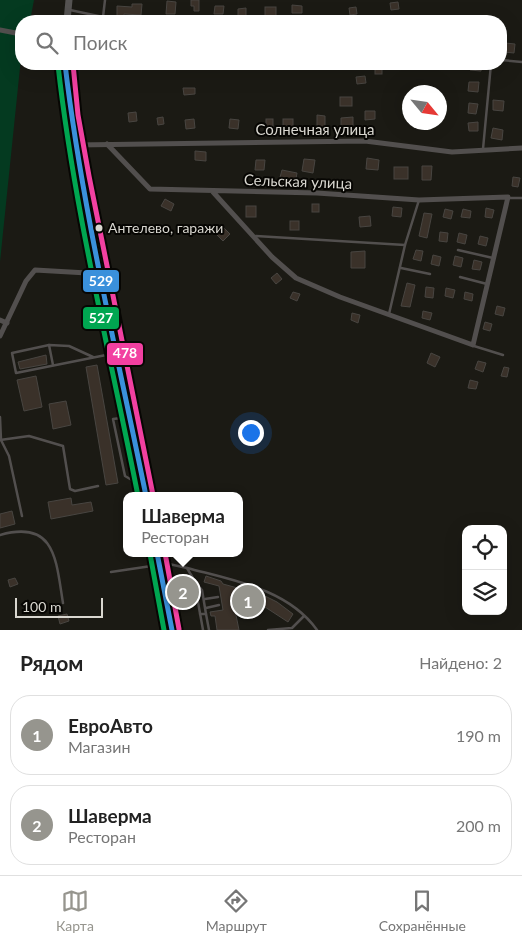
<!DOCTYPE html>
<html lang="ru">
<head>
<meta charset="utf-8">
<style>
	:root { --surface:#fff; --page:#f6f6f6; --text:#222; --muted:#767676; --line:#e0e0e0; --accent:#96958e }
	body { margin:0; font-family:Lato,sans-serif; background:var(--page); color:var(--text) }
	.controls { position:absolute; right:15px; bottom:15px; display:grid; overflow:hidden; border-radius:10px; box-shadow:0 5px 20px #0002 }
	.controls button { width:45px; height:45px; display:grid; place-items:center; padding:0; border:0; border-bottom:1px solid var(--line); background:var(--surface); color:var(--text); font:25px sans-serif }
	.compass { position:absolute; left:402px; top:85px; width:45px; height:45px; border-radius:50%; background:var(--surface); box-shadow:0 5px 20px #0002; rotate:119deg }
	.scale { position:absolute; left:15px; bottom:12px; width:88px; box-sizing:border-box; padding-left:5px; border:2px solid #d9d7d0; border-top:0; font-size:14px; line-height:18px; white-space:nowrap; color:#d9d7d0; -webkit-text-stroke:4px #070603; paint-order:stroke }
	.you { position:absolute; left:250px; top:432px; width:18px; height:18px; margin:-12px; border:4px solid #fff; border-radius:50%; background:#1a73e8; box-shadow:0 0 0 8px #1a73e833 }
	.badge { display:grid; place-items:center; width:32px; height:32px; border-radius:50%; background:var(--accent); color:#fff; font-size:16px; font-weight:700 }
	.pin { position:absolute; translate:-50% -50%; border:2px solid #fff; box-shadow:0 1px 5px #0006 }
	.popup { position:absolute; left:123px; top:492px; width:120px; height:65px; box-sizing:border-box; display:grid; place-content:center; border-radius:10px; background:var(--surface); filter:drop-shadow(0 1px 4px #0005); font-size:16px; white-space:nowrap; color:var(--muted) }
	.popup b { font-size:19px; color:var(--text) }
	.popup::after { content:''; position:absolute; left:50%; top:100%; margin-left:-10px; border:10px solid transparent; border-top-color:var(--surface) }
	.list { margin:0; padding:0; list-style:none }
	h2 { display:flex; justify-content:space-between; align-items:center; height:65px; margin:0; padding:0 20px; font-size:21px }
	h2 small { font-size:16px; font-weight:400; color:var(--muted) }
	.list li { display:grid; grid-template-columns:32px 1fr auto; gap:15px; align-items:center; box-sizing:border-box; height:80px; margin:0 10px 10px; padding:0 10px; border:1px solid var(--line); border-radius:20px }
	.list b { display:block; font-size:19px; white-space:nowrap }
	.list p { margin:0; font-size:16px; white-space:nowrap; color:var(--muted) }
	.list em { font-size:16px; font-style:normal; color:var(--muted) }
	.icon { flex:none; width:28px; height:28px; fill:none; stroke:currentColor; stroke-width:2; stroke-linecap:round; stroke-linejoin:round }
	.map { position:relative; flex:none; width:522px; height:630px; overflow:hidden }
	.search { position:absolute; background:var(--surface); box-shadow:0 5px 20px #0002; left:15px; right:15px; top:15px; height:55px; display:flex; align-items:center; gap:12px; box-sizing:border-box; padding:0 18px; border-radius:20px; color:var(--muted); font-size:19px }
	.sheet { height:245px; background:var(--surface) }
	nav { display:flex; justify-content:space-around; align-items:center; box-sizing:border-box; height:70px; border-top:1px solid var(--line); background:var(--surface); font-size:14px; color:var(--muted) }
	nav a { display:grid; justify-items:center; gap:2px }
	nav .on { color:var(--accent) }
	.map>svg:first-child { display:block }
	.green { fill:#043a20 }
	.building { fill:#3a3129; stroke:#484541 }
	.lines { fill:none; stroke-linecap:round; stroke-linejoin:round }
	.lane { stroke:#524f4e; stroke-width:2.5 }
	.street { stroke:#524f4e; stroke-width:5 }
	.secondary { stroke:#555352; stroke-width:7 }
	.bus-1-casing { stroke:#070603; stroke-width:9 }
	.bus-2-casing { stroke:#070603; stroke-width:9 }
	.bus-3-casing { stroke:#070603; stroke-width:9 }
	.bus-1 { stroke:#3a90db; stroke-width:5 }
	.bus-2 { stroke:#00a651; stroke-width:5 }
	.bus-3 { stroke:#f240a1; stroke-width:5 }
	.bus-dot { fill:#d9d7d0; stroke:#070603; stroke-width:2 }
	.labels { text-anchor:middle; stroke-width:4; stroke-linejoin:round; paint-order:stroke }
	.bus-label { font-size:14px; fill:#d9d7d0; stroke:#070603; text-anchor:start }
	.street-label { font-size:15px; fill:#d9d7d0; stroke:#070603 }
	.line-badge { stroke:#070603; stroke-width:2 }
	.badge-label { font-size:14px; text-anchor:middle; font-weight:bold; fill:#fff }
</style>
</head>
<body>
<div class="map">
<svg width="522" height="630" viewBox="0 0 522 630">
	<rect width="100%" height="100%" fill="#1b1a14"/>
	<path class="green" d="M0 0H34L30 21H21V58L0 262Z"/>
	<g class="building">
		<path d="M191 0H199V11H194V6H191Z"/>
		<path d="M167 1 176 2 175 14H166Z"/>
		<path d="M398 2 399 9 391 10 390 3Z"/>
		<path d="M132 4H142L141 15 124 14V16H117V6L132 7Z"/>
		<path d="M292 5 302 6V13H292Z"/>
		<path d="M215 6H224L223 14H214Z"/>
		<rect x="265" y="7" width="11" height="9"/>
		<path d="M356 7 357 14 350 15 349 8Z"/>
		<path d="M246 8V16H238V9Z"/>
		<path d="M505 43 515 44 514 53 504 52Z"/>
		<path d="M471 64H482L481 71 470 70Z"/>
		<rect x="375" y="67" width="7" height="7"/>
		<path d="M365 76 366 83 357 84 356 77Z"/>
		<path d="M469 82H479L478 92 468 91Z"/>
		<path d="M183 88H195V94L184 95Z"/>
		<rect x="340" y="97" width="12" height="9"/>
		<path d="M493 100 504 101 503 111 493 110Z"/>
		<path d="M469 103 478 104 476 114 468 113Z"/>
		<path d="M365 111H375V119L365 120Z"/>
		<path d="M136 112 137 121 129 122 128 113Z"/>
		<path d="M317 115 325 116V127L317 126Z"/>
		<path d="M163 117 164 124 158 125 157 118Z"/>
		<path d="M353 117V126L341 127V118Z"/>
		<path d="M194 119 195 128 186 129 185 120Z"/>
		<path d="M230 119 239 120 238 129 229 128Z"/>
		<rect x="266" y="119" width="7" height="9"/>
		<rect x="283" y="119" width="10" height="9"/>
		<path d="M478 122V131H469L468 123Z"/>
		<path d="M493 128 503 130 502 140 491 138Z"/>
		<path d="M195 151 206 152V161L195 160Z"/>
		<path d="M367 158 379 160 378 170 366 169Z"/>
		<path d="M304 159 315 160 313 173 302 171Z"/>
		<path d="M256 160H265L264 170H255Z"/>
		<path d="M422 166H432L431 180H422Z"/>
		<rect x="394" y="167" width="14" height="12"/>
		<path d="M282 170 297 173 295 184 279 181Z"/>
		<path d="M513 177 520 178 518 187 512 186Z"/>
		<path d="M165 199 174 204 171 211 161 206Z"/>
		<rect x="312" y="204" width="7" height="8"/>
		<rect x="246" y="206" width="10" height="11"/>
		<path d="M393 207 402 208 401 217 392 216Z"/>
		<path d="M486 208 494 210 492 218 485 217Z"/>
		<path d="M445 209 453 211 451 219 443 217Z"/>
		<path d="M463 209 471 211 470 218 461 217Z"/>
		<path d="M424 213 432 214 427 238 419 236Z"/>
		<path d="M370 216 371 226 360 227 359 217Z"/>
		<rect x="290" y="221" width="9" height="9"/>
		<path d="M222 226 230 234 223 241 215 233Z"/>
		<path d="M440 232 448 233 447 242 439 241Z"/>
		<path d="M459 233 467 235 465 244 457 242Z"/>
		<path d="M480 236 488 238 486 246 478 244Z"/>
		<path d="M416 250 423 251 421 261 413 259Z"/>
		<path d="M365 251V268H351V252Z"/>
		<path d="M433 255 441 257 439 266 431 264Z"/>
		<path d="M455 256 463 258 461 267 453 265Z"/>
		<path d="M474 260 482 262 480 270 472 269Z"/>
		<path d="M277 273 282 279 276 284 271 278Z"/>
		<path d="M407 283 415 285 410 307 401 306Z"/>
		<path d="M426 287 434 288 433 298 425 297Z"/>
		<path d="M446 288 455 290 453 298 445 296Z"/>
		<path d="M293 292 300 294 297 301 290 298Z"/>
		<path d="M465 292 473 294 472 301 464 299Z"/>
		<path d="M497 306 505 308 503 316 495 314Z"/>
		<path d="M423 311 432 313 430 320 422 318Z"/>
		<path d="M352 313 360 315 358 323 351 320Z"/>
		<path d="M485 322 492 324 490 331 483 329Z"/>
		<path d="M431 353 440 357 435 367 427 363Z"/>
		<path d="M46 355 47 364 20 369 18 362Z"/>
		<path d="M478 361 486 363 483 372 475 369Z"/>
		<path d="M97 365 118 483 106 485 86 367Z"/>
		<path d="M504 367 509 368 507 377 501 376Z"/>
		<path d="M36 376 42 407 24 411 17 380Z"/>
		<path d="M470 380 478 382 476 389 468 388Z"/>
		<path d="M66 401 71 425 53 429 49 404Z"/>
		<path d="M71 498 72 505 91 502 93 511 51 519 48 502Z"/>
		<path d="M12 511 15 524 0 528V514Z"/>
		<path d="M182 576 188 607 181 609 176 577Z"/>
		<path d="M206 576 221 581 223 584 263 595 277 602 293 614 288 622 265 607 235 610 239 630H217L215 616H211L210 612 223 610 219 586 204 582Z"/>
		<path d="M15 578 18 584 10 587 8 580Z"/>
		<path d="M67 614 69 621 60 624 58 616Z"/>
	</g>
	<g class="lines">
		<g class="lane">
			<path d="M105 0 103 17 108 21"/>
			<path d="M70 10 103 17"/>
			<path d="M501 60 522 62"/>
			<path d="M365 141V127"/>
			<path d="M483 149 491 64"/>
			<path d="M509 198H522"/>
			<path d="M256 236 405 245"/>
			<path d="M458 250 493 258"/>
			<path d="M401 268 430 274"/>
			<path d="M460 277 487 284"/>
			<path d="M389 314 405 245 419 200"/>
			<path d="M49 345 53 365"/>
			<path d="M474 346 503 355"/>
			<path d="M93 357 69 346 49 345 12 353 16 373 116 353"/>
			<path d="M0 417 1 440 9 456 22 516"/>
			<path d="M129 417 113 419 125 476 142 486"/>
			<path d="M0 440 29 436 63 446 70 489 75 491 98 486"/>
			<path d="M0 535C56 519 56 561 63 603"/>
			<path d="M160 562 187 568 194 580 203 630"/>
			<path d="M187 568C232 580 288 589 317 630"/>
			<path d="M111 572 158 565"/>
			<path d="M194 581 202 590 206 614"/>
			<path d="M205 599 218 597"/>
			<path d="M206 608 219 605"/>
			<path d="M200 614H206L209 630"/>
			<path d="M268 630 292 628 304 616"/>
		</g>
		<g class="street">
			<path d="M0 30 21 34"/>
			<path d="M107 144 150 189 317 193 419 200 508 197 473 345 340 297 296 278 272 257 213 192"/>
			<path d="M76 145 365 141 452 152 522 148"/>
			<path d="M0 320 7 323"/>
			<path d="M0 336 26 281 35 270 87 273 101 271"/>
		</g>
		<g class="secondary">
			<path d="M67 21 69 0"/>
			<path d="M65 64 71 116 82 177 146 496"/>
			<path d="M157 553 172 630"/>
		</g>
		<g class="bus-1-casing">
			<g id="bus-1">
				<path d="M65 64C82 208 117 353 146 496"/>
				<path d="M157 553 172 630"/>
			</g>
		</g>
		<g class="bus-2-casing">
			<g id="bus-2">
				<path d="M58 65C74 209 110 353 138 496"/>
				<path d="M150 554 164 630"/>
			</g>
		</g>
		<g class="bus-3-casing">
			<g id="bus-3">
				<path d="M73 64 78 115 89 176 153 495"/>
				<path d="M165 553 179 629"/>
			</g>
		</g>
		<use href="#bus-1" class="bus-1"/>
		<use href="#bus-2" class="bus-2"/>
		<use href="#bus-3" class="bus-3"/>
	</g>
	<circle class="bus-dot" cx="99" cy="228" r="4.5"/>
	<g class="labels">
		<g class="bus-label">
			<text x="108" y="233">Антелево, гаражи</text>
		</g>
		<g class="street-label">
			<text x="315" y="135">Солнечная улица</text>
			<text transform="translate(298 182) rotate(2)" y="5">Сельская улица</text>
		</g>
	</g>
	<g class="line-badge">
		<rect x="82" y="269" width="38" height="24" rx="5" fill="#3a90db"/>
		<rect x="82" y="306" width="38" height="24" rx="5" fill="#00a651"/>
		<rect x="106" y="342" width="38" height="24" rx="5" fill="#f240a1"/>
	</g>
	<g class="badge-label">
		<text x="101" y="286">529</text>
		<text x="101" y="323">527</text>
		<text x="125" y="358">478</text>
	</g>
</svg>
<div class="controls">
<button><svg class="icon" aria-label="locate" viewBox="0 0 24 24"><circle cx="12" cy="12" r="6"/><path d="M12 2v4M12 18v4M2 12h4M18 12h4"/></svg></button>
<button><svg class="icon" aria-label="layers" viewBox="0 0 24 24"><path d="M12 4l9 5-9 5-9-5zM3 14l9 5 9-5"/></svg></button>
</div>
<svg class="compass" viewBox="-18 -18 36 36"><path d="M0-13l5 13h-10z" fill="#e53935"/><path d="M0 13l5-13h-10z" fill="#767676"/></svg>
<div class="scale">100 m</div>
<div class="you"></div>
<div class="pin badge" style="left:248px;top:601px">1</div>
<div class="pin badge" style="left:183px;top:592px">2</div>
<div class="popup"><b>Шаверма</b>Ресторан</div>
<div class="search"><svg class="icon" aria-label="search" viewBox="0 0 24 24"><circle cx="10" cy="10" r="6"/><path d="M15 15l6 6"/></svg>Поиск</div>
</div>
<section class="sheet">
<h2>Рядом<small>Найдено: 2</small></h2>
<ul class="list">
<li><span class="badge">1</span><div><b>ЕвроАвто</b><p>Магазин</p></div><em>190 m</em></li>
<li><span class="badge">2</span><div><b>Шаверма</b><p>Ресторан</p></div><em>200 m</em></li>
</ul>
</section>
<nav>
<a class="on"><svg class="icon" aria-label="map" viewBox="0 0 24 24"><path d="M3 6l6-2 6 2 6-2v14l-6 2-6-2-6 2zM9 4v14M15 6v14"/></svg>Карта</a>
<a><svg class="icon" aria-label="directions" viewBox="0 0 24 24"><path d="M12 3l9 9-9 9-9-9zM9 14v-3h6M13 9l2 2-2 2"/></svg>Маршрут</a>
<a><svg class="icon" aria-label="saved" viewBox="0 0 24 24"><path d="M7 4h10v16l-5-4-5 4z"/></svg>Сохранённые</a>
</nav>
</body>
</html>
